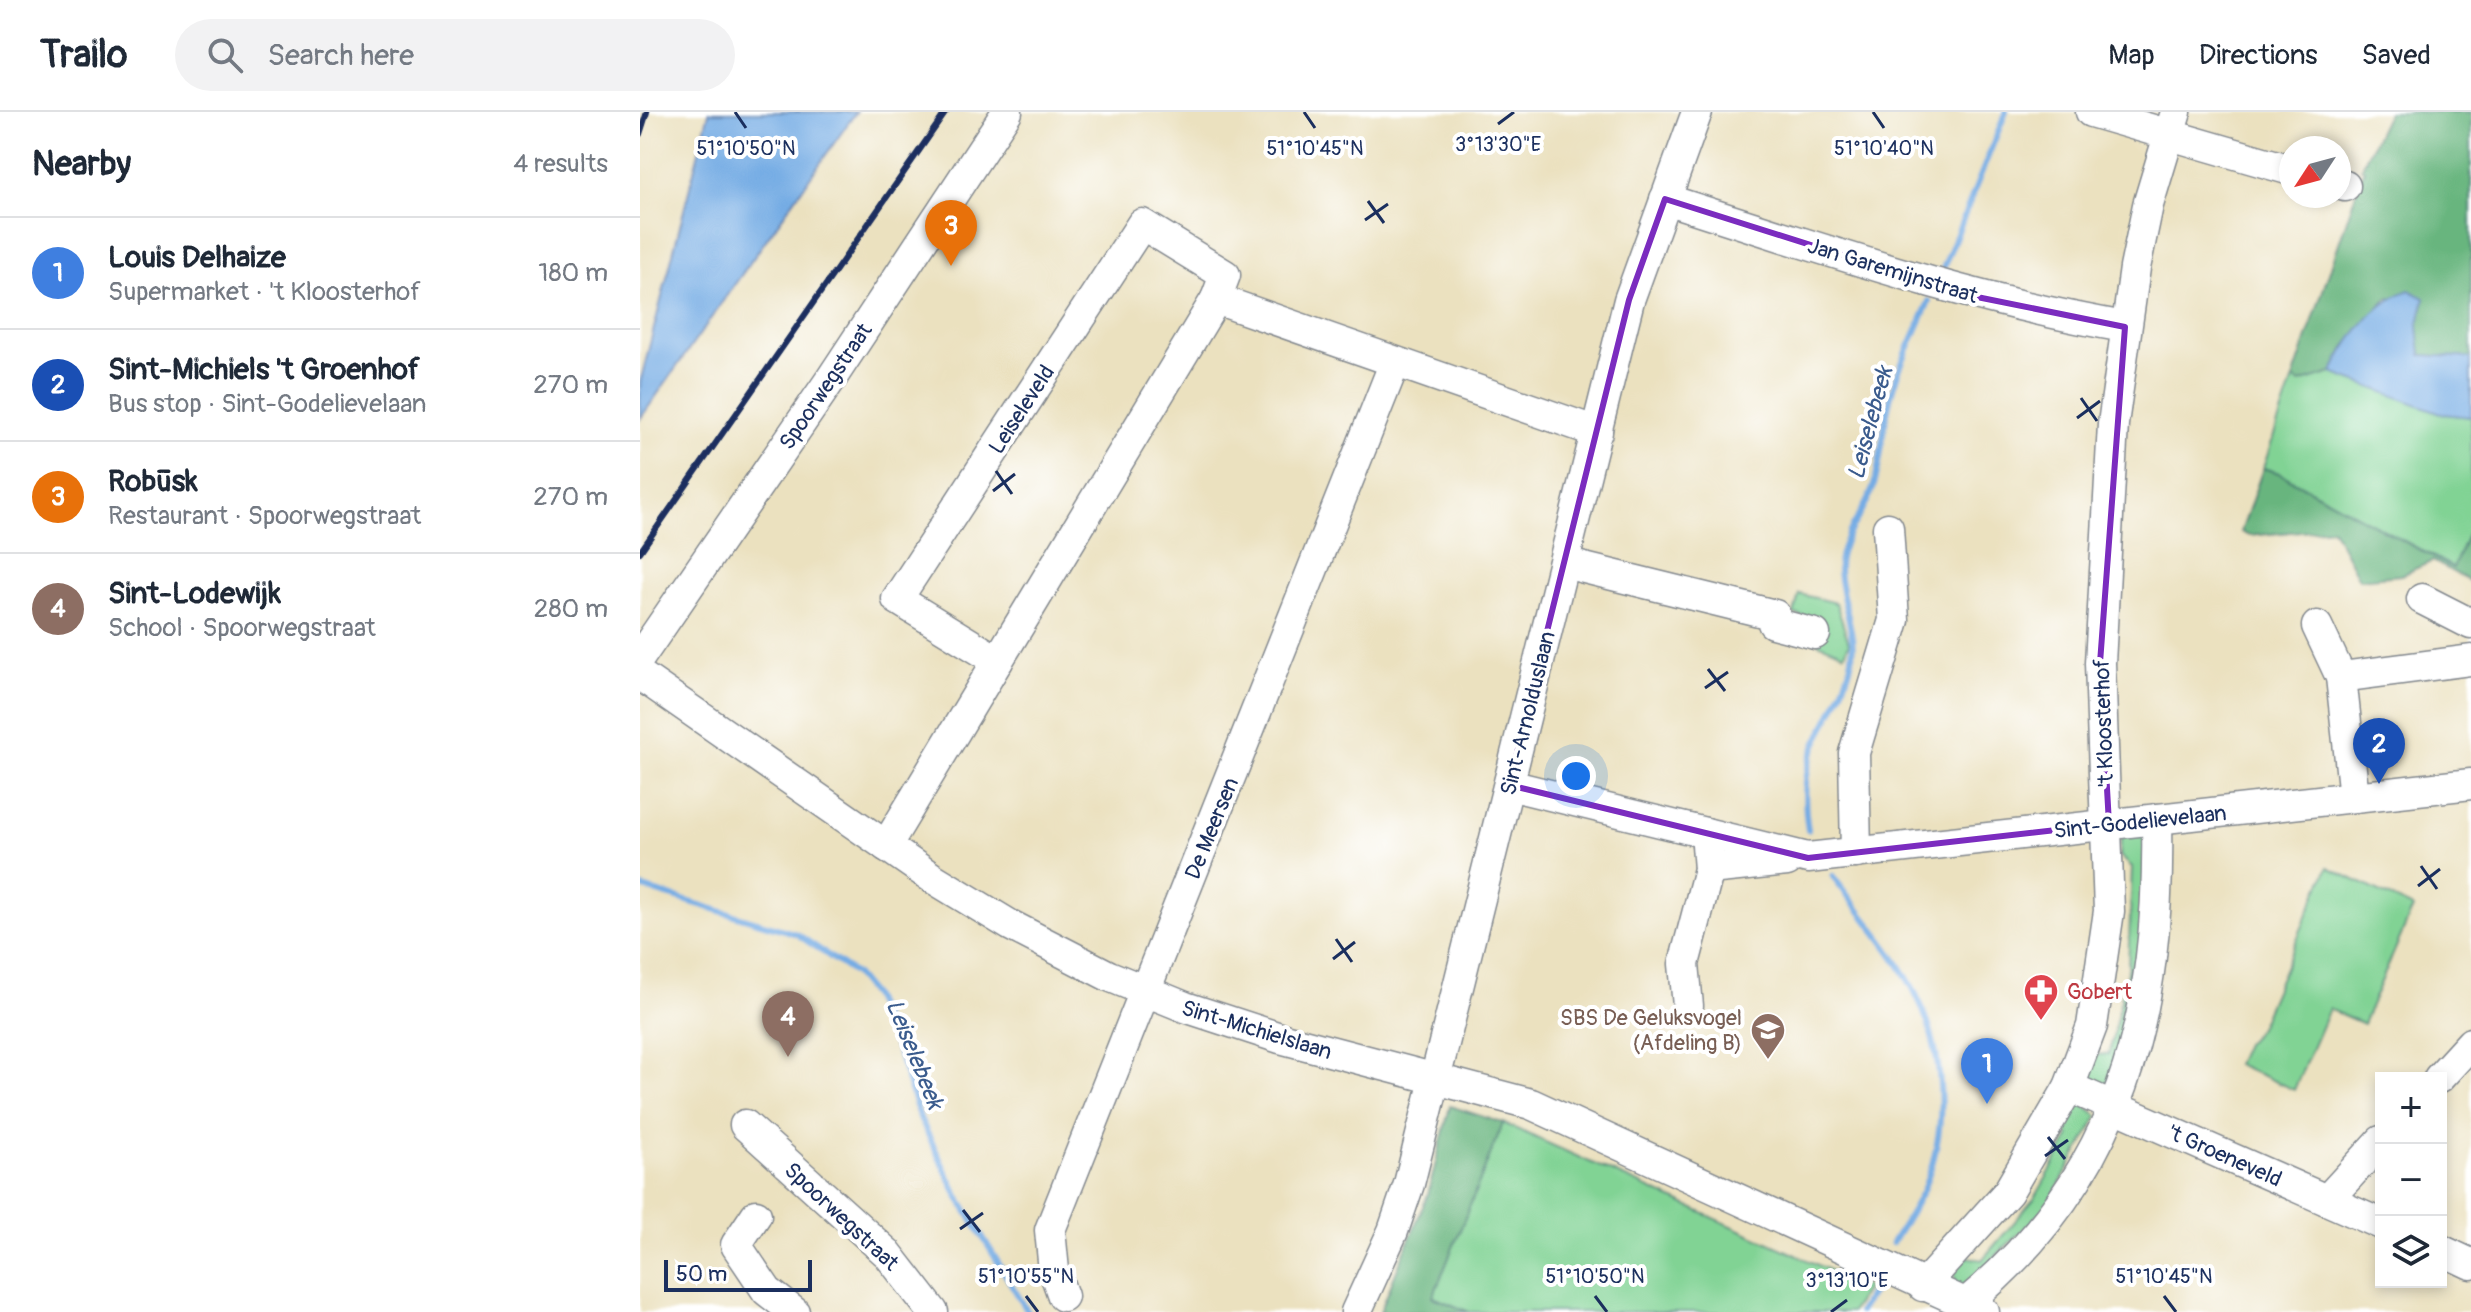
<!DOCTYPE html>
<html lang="en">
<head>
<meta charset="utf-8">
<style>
	:root { --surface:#fff; --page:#f2f2f3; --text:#1f2937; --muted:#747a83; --line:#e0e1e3; --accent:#b5179e }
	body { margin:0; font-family:Pangolin,sans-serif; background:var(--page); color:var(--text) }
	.controls { position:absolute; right:24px; bottom:24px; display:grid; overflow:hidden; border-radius:0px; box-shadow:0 4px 12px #0003 }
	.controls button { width:72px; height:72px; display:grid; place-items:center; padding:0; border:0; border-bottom:2px solid var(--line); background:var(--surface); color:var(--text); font:40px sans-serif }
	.compass { position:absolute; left:1639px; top:24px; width:72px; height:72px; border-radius:50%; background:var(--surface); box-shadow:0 4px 12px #0003; rotate:234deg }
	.scale { position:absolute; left:24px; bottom:20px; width:148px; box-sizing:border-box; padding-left:8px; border:4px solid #1b2f5e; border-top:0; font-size:22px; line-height:28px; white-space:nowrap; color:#1b2f5e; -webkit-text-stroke:6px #fff; paint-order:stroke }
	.you { position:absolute; left:936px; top:664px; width:28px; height:28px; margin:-20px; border:6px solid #fff; border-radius:50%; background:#1a73e8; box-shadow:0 0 0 12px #1a73e833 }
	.badge { display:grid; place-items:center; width:52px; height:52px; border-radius:50%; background:var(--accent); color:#fff; font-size:26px; font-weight:700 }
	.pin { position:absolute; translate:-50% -66px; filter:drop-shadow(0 2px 4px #0008) }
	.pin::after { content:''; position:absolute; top:42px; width:28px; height:24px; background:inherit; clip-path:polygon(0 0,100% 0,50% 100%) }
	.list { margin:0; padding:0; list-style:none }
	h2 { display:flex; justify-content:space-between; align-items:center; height:104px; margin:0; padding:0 32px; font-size:34px }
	h2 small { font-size:26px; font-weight:400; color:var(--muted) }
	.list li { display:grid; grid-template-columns:52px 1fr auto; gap:24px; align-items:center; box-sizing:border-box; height:112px; padding:0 32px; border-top:2px solid var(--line) }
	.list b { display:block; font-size:30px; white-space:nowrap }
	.list p { margin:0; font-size:26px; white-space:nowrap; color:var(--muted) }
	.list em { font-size:26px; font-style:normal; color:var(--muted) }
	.icon { flex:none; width:44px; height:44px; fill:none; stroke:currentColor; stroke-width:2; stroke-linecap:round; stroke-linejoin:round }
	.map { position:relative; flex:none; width:1831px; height:1200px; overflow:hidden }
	header { display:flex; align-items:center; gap:48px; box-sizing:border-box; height:112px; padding:0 40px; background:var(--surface); border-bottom:2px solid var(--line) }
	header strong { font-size:38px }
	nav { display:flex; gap:44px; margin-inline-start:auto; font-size:28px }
	.search { width:560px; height:72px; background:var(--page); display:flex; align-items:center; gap:20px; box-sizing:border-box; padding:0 28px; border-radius:44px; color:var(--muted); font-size:30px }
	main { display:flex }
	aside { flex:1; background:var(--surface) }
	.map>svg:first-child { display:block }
	.green { fill:#81d394; stroke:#4e8179; stroke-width:2 }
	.forest { fill:#68b57e; stroke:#42726e; stroke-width:2 }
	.water { fill:#75ace4; stroke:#486ea1; stroke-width:2 }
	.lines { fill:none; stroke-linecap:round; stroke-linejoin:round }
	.stream { stroke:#75ace4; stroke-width:6 }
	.minor-casing { stroke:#83888e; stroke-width:33 }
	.minor { stroke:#fff; stroke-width:30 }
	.rail { stroke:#1b2f5e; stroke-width:6 }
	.marked { fill:none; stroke:#7b2cbf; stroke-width:6; stroke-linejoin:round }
	.ticks { fill:none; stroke:#1b2f5e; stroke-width:3 }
	.labels { text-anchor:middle; stroke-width:8; stroke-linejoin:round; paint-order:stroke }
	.street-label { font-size:22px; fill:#1b2f5e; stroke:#fff }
	.health-label { font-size:22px; fill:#be3a42; stroke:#fff; text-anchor:start }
	.education-label { font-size:22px; fill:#785e54; stroke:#fff; text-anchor:end }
	.water-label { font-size:24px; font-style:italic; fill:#3a5b8d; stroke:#fff }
	.ticks-label { font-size:20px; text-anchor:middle; fill:#1b2f5e; stroke:#fff; stroke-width:8; stroke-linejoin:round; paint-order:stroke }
</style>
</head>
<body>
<header>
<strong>Trailo</strong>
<div class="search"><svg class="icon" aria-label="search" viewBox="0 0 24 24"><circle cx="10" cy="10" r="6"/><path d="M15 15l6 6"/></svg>Search here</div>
<nav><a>Map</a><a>Directions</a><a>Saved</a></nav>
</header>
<main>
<aside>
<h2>Nearby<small>4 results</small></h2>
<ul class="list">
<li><span class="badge" style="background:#3f7fe0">1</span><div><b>Louis Delhaize</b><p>Supermarket · 't Kloosterhof</p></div><em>180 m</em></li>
<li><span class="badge" style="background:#1a4fb4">2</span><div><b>Sint-Michiels 't Groenhof</b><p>Bus stop · Sint-Godelievelaan</p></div><em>270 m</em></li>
<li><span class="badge" style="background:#e8710a">3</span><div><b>Robūsk</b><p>Restaurant · Spoorwegstraat</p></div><em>270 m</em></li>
<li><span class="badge" style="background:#8d6e63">4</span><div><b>Sint-Lodewijk</b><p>School · Spoorwegstraat</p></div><em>280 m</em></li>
</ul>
</aside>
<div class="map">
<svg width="1831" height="1200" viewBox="0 0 1831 1200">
	<rect width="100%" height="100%" fill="#fff"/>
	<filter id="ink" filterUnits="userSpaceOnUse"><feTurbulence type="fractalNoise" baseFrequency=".0125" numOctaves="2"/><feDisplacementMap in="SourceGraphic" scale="16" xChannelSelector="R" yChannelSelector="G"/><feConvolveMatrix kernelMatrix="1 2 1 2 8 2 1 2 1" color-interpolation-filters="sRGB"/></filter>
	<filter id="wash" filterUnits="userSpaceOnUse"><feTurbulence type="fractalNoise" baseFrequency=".006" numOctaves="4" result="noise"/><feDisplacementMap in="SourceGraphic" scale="32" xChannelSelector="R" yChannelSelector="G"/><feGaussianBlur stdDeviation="1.8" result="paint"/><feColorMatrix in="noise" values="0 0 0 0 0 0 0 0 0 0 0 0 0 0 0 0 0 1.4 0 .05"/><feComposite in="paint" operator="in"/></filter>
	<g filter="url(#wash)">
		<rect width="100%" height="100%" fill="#ebe1bf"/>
		<g class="green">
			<path d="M1692 261 1804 302 1831 305V414L1814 456 1639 361 1623 356 1653 267 1660 271Z"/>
			<path d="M1159 482 1196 491 1209 531 1205 542 1178 531 1183 509 1154 502Z"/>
			<path d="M1487 718 1510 723 1507 853 1466 976 1453 972 1448 965 1456 943 1469 942 1488 855 1492 755 1480 744 1481 727Z"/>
			<path d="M1688 755 1773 796 1723 912 1689 897 1654 978 1596 952 1605 932 1618 918Z"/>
			<path d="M1442 991 1458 1004 1407 1095 1322 1176 1315 1168 1314 1156 1328 1145 1342 1148 1395 1086 1430 1024 1423 1015 1425 998Z"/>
			<path d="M863 1011 1227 1175 1211 1200H829L793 1185Z"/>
		</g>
		<g class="forest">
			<path d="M1748 0H1831V246L1781 243 1778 215 1785 187 1747 186 1706 234 1692 261 1660 271 1653 267 1724 57 1721 56Z"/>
			<path d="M1623 356 1639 361 1813 456 1831 414V470L1793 449 1761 463 1719 467 1692 416 1609 424 1601 420Z"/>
			<path d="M810 994 863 1011 793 1185 829 1200H740L788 1082Z"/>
		</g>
		<g class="water">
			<path d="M69 0H216L0 307V271Z"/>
			<path d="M1769 178 1785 186 1778 215 1781 243 1831 246V305L1804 302 1692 261C1710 225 1731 193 1769 178Z"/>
		</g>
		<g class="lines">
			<g class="stream">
				<path d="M1302 159 1366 0"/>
				<path d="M1168 718C1155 635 1190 624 1210 556 1220 521 1199 490 1199 454 1200 426 1224 402 1233 376 1242 349 1242 320 1249 292 1256 257 1276 222 1289 189"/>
				<path d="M1193 764C1216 796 1244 827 1265 862 1303 924 1312 1005 1285 1073 1277 1093 1263 1112 1252 1131"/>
				<path d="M0 775 157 822 215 862 232 883 258 940 280 1006 318 1084 388 1200"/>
				<path d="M1219 1200 1235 1176"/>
			</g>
		</g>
	</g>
	<g filter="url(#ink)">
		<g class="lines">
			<g class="minor-casing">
				<g id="minor">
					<path d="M1451 0 1651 58"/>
					<path d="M1699 72 1705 74"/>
					<path d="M1025 87C1177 135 1327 188 1485 215"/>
					<path d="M924 451 1135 503 1133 511 1175 522"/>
					<path d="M1782 487 1831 512"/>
					<path d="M1677 514 1701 565 1714 685"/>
					<path d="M0 545 191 267 367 0"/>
					<path d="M358 549 257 487 502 112 585 163 576 187"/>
					<path d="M0 563 291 765 370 813 469 864 545 895 640 926 891 992 1344 1200"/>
					<path d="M1701 565 1831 548"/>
					<path d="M869 673 1168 746 1831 672"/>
					<path d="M246 734 576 187 957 320"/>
					<path d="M1216 741 1214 641 1254 508 1248 416"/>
					<path d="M1069 757 1147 749"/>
					<path d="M1048 894 1044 852 1069 757 1066 721"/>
					<path d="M1799 966 1831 931"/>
					<path d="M1429 975 1741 1112"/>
					<path d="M105 1013 248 1142 293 1200"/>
					<path d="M1687 1088 1741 1029"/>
					<path d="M116 1103 96 1133 127 1179 154 1200"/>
					<path d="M1801 1138 1831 1152"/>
					<path d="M1283 1174 1368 1080 1429 975 1452 914 1469 799 1460 551 1473 312 1495 156 1508 93 1536 0"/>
					<path d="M423 1184 414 1159 410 1118 755 250"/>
					<path d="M716 1200 753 1119 769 1072 989 188 1057 0"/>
					<path d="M1324 1200 1325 1192C1482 1063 1521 902 1517 707"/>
				</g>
			</g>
			<use href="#minor" class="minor"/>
			<g class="rail">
				<path d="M0 22 7 0"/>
				<path d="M0 440 306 0"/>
			</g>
		</g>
	</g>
	<path class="marked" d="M1025 87 1332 184 1485 215 1460 551 1469 712 1168 746 869 673 989 188Z"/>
	<path class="ticks" d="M95 0 106 16M664 0 675 16M1233 0 1244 16M858 12 874 0M728 89 744 111M725 108 748 92M1441 286 1457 309M1437 306 1460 289M356 359 372 382M353 379 375 362M1068 557 1085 579M1065 576 1088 560M1781 754 1797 777M1778 774 1800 757M696 827 712 850M693 847 715 830M1408 1025 1425 1047M1405 1044 1428 1028M323 1098 340 1120M320 1117 343 1101M386 1184 398 1200M955 1184 967 1200M1524 1184 1536 1200M1191 1200 1207 1188"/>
	<defs>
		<g id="pharmacy-pin" transform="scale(1.8)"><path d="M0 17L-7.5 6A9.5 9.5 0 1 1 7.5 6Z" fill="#e0444e" stroke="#fff"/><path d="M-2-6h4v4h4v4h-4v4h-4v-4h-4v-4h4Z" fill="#fff"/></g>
		<g id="school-pin" transform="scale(1.8)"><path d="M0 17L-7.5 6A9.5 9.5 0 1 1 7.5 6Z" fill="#8d6e63" stroke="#fff"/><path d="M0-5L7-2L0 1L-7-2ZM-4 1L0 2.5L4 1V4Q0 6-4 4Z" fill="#fff"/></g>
	</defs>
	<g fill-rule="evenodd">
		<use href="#pharmacy-pin" x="1401" y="879"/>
		<use href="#school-pin" x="1128" y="918"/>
	</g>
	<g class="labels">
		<g class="street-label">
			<text transform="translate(1253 158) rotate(17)" y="8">Jan Garemijnstraat</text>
			<text transform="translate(185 274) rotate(-56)" y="8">Spoorwegstraat</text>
			<text transform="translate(381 297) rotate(-57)" y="8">Leiseleveld</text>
			<text transform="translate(887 601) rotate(-76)" y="8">Sint-Arnolduslaan</text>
			<text transform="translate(1463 611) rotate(-92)" y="8">'t Kloosterhof</text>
			<text transform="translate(1500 709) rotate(-6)" y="8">Sint-Godelievelaan</text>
			<text transform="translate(571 716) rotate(-68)" y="8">De Meersen</text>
			<text transform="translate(617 917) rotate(17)" y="8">Sint-Michielslaan</text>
			<text transform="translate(1585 1043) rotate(24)" y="8">'t Groeneveld</text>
			<text transform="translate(202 1104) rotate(43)" y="8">Spoorwegstraat</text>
		</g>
		<g class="health-label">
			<text x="1427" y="887">Gobert</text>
		</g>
		<g class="education-label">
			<text x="1102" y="913">SBS De Geluksvogel<tspan x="1102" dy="25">(Afdeling B)</tspan></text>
		</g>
		<g class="water-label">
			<text transform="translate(1230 311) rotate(-75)" y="8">Leiselebeek</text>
			<text transform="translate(275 942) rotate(68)" y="8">Leiselebeek</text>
		</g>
	</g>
	<g class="ticks-label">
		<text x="858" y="39">3°13'30"E</text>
		<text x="106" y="43">51°10'50"N</text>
		<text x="675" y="43">51°10'45"N</text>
		<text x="1244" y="43">51°10'40"N</text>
		<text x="386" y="1171">51°10'55"N</text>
		<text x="955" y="1171">51°10'50"N</text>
		<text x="1524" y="1171">51°10'45"N</text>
		<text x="1207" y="1175">3°13'10"E</text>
	</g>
</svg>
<div class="controls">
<button>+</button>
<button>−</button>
<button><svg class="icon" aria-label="layers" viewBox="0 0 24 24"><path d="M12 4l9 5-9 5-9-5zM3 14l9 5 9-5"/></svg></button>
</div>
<svg class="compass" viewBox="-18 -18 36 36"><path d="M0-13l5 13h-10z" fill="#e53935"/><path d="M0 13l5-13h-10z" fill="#747a83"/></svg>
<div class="scale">50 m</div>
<div class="you"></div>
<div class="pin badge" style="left:1347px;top:992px;background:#3f7fe0">1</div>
<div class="pin badge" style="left:1739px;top:672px;background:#1a4fb4">2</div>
<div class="pin badge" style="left:311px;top:154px;background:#e8710a">3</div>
<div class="pin badge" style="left:148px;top:945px;background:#8d6e63">4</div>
</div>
</main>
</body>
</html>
